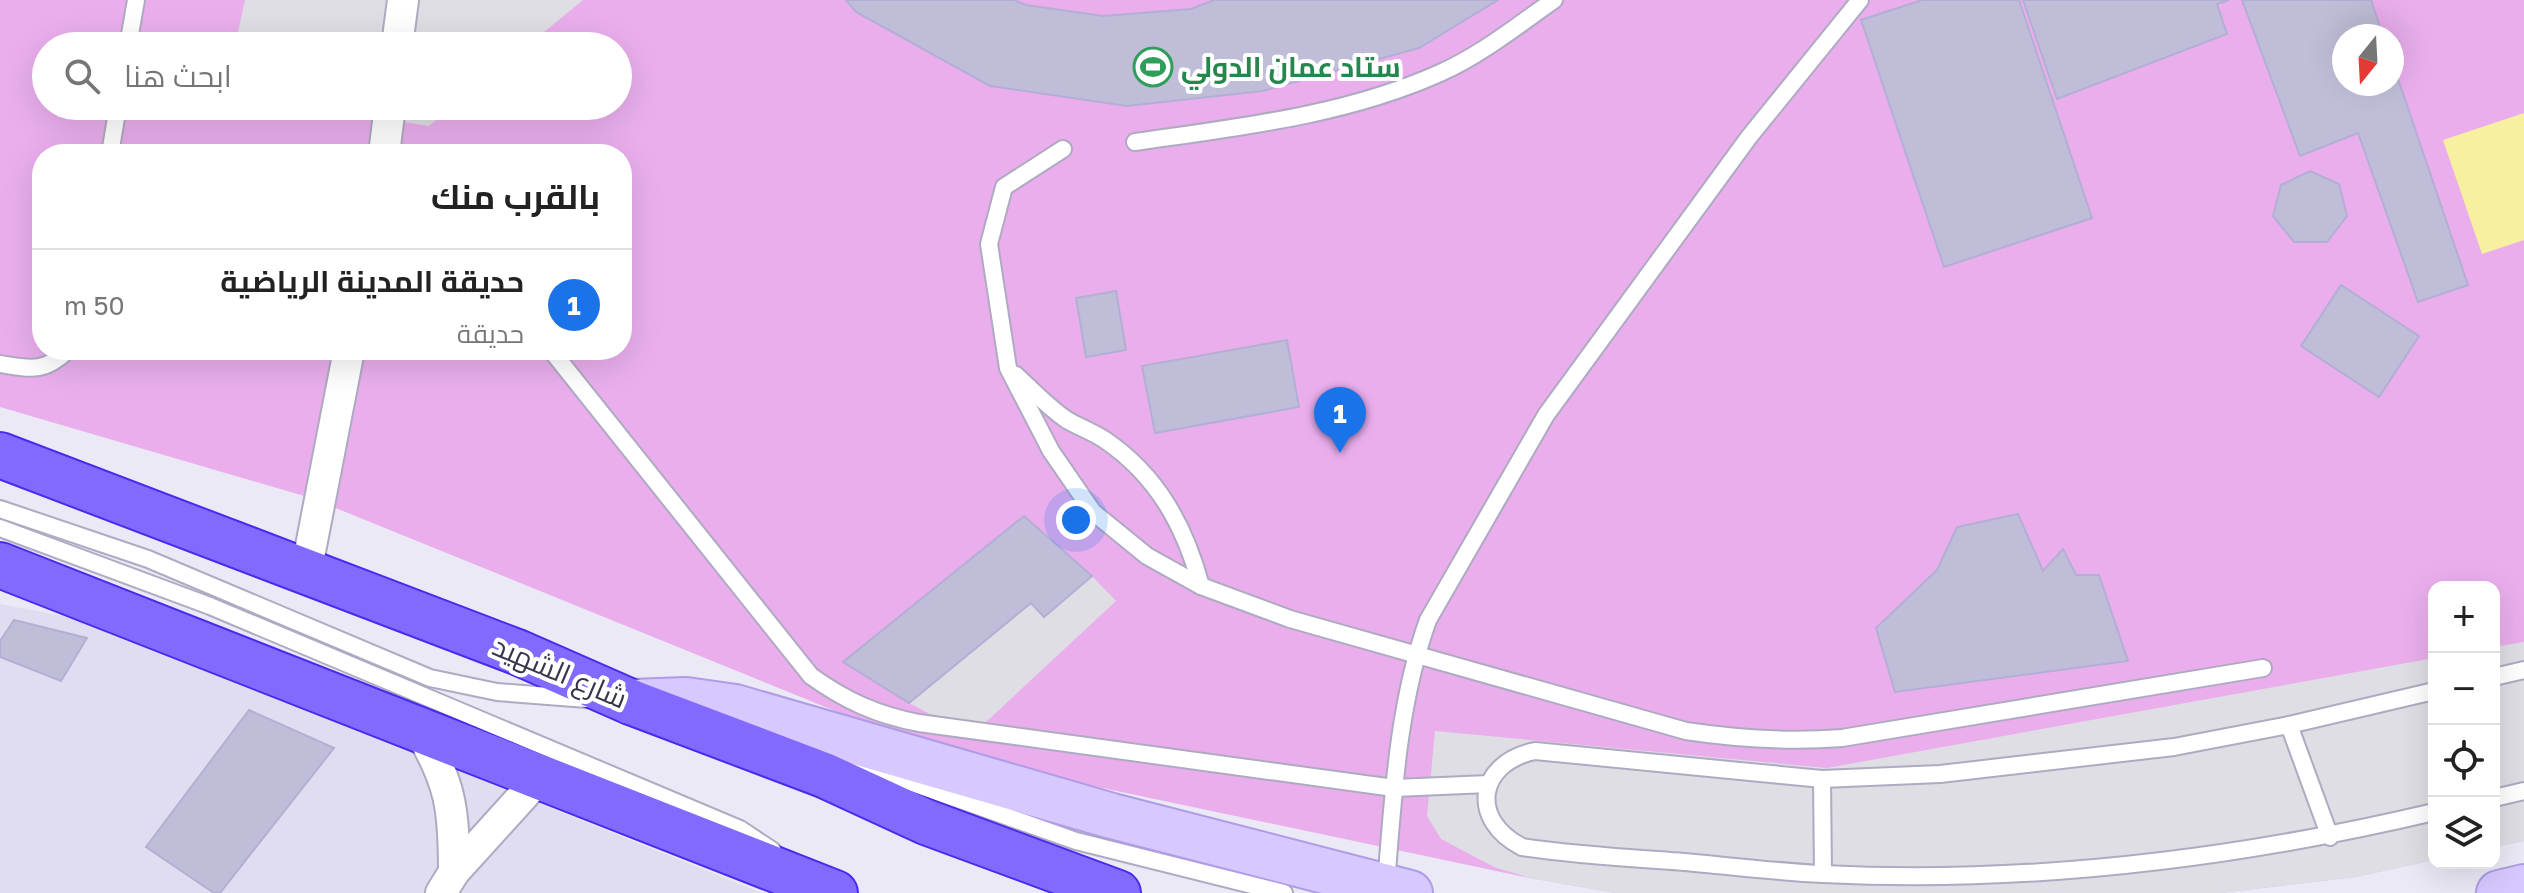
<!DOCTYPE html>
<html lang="ar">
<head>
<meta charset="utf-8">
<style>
	:root { --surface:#fff; --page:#f6f6f6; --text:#222; --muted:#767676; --line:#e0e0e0; --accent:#1a73e8 }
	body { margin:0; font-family:"Golos Text",Cairo,sans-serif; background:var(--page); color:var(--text); direction:rtl }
	.controls { position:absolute; right:24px; bottom:24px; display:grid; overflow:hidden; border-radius:16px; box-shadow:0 8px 32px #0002 }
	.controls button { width:72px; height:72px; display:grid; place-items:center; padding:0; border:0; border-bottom:2px solid var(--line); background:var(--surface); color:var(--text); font:40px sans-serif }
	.compass { position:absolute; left:2332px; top:24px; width:72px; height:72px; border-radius:50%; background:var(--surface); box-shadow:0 8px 32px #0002; rotate:198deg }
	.you { position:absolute; left:1076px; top:520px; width:28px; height:28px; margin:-20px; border:6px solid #fff; border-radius:50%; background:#1a73e8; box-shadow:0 0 0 12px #1a73e833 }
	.badge { display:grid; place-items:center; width:52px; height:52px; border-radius:50%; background:var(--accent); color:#fff; font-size:26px; font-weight:700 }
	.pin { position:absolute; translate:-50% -66px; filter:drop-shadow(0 2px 4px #0008) }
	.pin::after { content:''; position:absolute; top:42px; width:28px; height:24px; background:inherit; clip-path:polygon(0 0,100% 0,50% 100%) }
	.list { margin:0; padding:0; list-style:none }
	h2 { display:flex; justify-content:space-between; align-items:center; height:104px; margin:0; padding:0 32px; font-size:34px }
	h2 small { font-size:26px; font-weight:400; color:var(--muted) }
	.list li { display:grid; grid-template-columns:52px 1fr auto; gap:24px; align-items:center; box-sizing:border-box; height:112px; padding:0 32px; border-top:2px solid var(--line) }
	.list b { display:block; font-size:30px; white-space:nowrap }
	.list p { margin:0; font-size:26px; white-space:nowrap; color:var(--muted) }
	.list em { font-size:26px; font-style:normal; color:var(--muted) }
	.icon { flex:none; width:44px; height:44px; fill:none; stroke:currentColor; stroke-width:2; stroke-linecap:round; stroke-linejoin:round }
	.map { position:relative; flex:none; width:2524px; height:893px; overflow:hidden; direction:ltr }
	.search { position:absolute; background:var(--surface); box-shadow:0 8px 32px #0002; left:32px; top:32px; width:600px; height:88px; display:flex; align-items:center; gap:20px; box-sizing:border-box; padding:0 28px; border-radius:44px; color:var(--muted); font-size:30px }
	.panel { position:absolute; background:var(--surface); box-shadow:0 8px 32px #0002; left:32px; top:144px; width:600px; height:216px; border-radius:32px; direction:rtl }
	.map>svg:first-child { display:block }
	.residential { fill:#e1ddf1 }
	.green { fill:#eaaeed; fill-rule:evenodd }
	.parking { fill:#dedee4 }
	.water { fill:#f7f0a0 }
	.building { fill:#c0bdd9; stroke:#b3afd4; stroke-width:2 }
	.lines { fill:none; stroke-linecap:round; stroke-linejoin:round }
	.lane-casing { stroke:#aeaac2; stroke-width:20 }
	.street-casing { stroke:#aeaac2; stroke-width:34 }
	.secondary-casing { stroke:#ae9ce6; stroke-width:48 }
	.highway-casing { stroke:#462cec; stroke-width:48 }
	.lane { stroke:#fff; stroke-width:16 }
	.street { stroke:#fff; stroke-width:30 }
	.secondary { stroke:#d7c9ff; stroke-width:44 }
	.highway { stroke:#836aff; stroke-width:44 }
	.labels { text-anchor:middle; stroke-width:8; stroke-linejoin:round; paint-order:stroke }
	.leisure-label { font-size:28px; font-weight:bold; fill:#27864d; stroke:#fff; text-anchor:start }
	.street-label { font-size:28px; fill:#38364a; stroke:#fff }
</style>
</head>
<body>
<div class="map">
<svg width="2524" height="893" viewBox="0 0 2524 893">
	<rect width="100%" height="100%" fill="#ebe9f6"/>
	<path class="residential" d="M0 604 84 620 762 893H0Z"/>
	<path class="green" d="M0 0H2524V841L2494 847V587H2434V860L2355 877 2220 893H1616L1530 878 941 754 311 498 0 407ZM2344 36H2392V84H2344ZM46 46H618V106H46ZM42 154H622V350H42Z"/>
	<g class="parking">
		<path d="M245 0H583L527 46H235Z"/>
		<path d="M301 106H454L429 126Z"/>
		<path d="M1092 576 1116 601 971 736 909 703 1031 603 1044 616Z"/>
		<path d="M2524 642V841L2494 847V647Z"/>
		<path d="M2434 658V860L2355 877 2220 893H1616L1530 878 1494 867 1441 839 1427 816 1435 731 1827 768Z"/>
	</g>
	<path class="water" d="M2524 113V240L2482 254 2443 140Z"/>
	<g class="building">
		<path d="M846 0H1014L1026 5 1103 16 1191 9 1214 0H1498L1419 48 1263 91 1127 106 990 86 856 12Z"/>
		<path d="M1922 0H2019L2092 218 1944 267 1861 20Z"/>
		<path d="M2023 0H2229L2217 4 2227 34 2057 99Z"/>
		<path d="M2242 0H2371L2383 36H2344V84H2392V61L2468 285 2418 302 2358 133 2300 156Z"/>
		<path d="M2310 171 2339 184 2347 216 2327 242H2294L2273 216 2281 185Z"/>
		<path d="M2341 285 2419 336 2379 397 2301 346Z"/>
		<path d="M1116 291 1126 350 1086 357 1076 298Z"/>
		<path d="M1287 340 1299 407 1155 433 1142 366Z"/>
		<path d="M2018 514 2043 571 2063 549 2076 575H2099L2128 661 1895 692 1876 628 1937 570 1957 527Z"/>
		<path d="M1024 516 1092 576 1044 617 1031 603 909 703 843 662Z"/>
		<path d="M14 620 87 638 61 681 0 657V641Z"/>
		<path d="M249 710 334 748 220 893H214L146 847Z"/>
	</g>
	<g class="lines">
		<g class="lane-casing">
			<g id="lane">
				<path d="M128 46 136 0"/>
				<path d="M1135 142C1238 127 1344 116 1440 73 1481 55 1518 25 1554 0"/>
				<path d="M1063 149 1004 187 989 244 1008 368 1051 451 1093 512 1147 556 1201 586 1290 619 1686 731C1739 739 1788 742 1842 738L2263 668"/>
				<path d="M110 154 118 106"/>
				<path d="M551 350 811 676C846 701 877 715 919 723L1394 788 1489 784"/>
				<path d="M0 364C31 369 44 373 68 350"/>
				<path d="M1016 375C1032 390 1049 408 1067 420 1079 427 1093 432 1105 440 1158 476 1185 527 1201 586"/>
				<path d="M0 509 148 559 430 678 497 692 587 699"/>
				<path d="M0 528 210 606 740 829 773 851"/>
				<path d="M2494 677 2524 670"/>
				<path d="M2434 691 2289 725 2174 747 1940 774 1822 779 1535 751C1477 763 1469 820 1522 847 1576 855 1630 858 1684 862 1730 866 1777 872 1823 874 2028 884 2235 859 2434 812"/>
				<path d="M2289 725 2330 837"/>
				<path d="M850 761 1076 841 1284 893"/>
				<path d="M1822 779 1823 874"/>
				<path d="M2494 798 2524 791"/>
				<path d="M1386 885C1393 797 1398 703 1428 620L1546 415 1749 137 1860 0"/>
			</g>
		</g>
		<g class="street-casing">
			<g id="street">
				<path d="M397 46 403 0"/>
				<path d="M384 154 390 106"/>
				<path d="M306 572 349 350"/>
				<path d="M418 728C451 783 454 809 454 872"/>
				<path d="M441 893 454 872 542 775"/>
			</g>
		</g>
		<g class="secondary-casing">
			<g id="secondary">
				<path d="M631 702 686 700 735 707 1112 816 1410 893"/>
				<path d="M2499 893 2524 887"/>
			</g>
		</g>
		<g class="highway-casing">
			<g id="highway">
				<path d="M0 455 517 652 631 702 824 775 926 822 1118 893"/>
				<path d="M0 565 835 893"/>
			</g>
		</g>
		<use href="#lane" class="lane"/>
		<use href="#street" class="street"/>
		<use href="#secondary" class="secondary"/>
		<use href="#highway" class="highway"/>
	</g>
	<defs>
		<g id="stadium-ring" transform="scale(2)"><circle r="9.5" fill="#fff" stroke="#2e9e5b" stroke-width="1.5"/><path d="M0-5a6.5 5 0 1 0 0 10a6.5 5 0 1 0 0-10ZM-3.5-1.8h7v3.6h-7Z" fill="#2e9e5b"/></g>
	</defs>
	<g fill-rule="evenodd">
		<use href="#stadium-ring" x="1153" y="67"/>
	</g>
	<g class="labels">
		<g class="leisure-label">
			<text x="1181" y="77">ستاد عمان الدولي</text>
		</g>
		<g class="street-label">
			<text transform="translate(560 672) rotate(23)" y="10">شارع الشهيد</text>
		</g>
	</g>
</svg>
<div class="controls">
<button>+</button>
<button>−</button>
<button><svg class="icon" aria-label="locate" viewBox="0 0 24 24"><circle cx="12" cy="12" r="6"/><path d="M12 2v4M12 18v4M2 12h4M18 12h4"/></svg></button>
<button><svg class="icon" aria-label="layers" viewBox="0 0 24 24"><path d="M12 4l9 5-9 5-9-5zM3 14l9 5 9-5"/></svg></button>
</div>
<svg class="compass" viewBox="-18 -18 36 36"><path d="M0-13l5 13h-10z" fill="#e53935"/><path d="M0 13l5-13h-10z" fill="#767676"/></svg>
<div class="you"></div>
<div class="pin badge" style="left:1340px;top:453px">1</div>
<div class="search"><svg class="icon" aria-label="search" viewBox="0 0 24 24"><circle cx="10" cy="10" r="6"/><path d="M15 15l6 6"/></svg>ابحث هنا</div>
<section class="panel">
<h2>بالقرب منك<small></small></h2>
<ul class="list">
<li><span class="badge">1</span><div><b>حديقة المدينة الرياضية</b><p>حديقة</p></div><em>50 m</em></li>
</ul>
</section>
</div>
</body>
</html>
